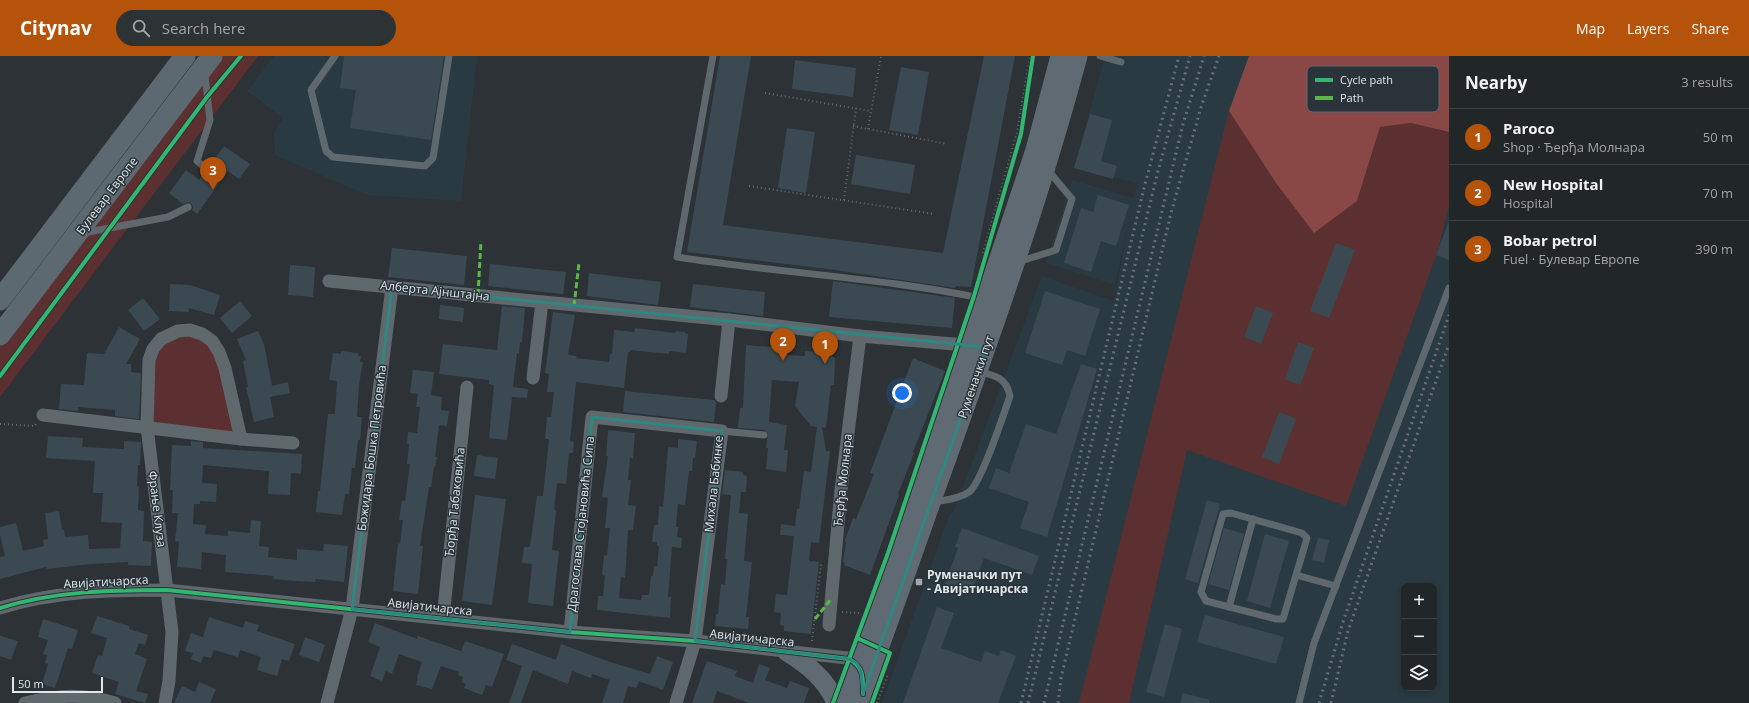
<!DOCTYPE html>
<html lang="en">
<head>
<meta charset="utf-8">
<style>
	:root { --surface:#212628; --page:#2d3234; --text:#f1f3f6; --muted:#a2a5a8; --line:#3e4345; --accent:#b45309 }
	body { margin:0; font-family:"Open Sans",sans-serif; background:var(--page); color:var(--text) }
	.controls { position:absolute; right:12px; bottom:12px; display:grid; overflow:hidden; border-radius:8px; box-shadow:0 2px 6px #0003 }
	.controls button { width:36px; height:36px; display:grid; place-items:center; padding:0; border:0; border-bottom:1px solid var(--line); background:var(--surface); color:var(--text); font:20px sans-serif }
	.scale { position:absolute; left:12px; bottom:10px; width:91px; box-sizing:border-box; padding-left:4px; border:2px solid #e0e7ea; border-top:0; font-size:11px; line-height:14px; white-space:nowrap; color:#e0e7ea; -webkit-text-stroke:3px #293339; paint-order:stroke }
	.you { position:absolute; left:902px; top:337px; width:14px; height:14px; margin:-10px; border:3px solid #fff; border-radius:50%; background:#1a73e8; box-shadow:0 0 0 6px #1a73e833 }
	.badge { display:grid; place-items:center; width:26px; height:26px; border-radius:50%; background:var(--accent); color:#fff; font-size:13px; font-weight:700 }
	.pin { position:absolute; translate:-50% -33px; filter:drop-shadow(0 1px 2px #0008) }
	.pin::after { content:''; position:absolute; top:21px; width:14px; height:12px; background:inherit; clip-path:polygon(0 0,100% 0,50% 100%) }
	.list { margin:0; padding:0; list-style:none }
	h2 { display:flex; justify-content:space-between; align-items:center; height:52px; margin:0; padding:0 16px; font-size:17px }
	h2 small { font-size:13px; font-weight:400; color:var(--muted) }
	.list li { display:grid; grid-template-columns:26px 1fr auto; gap:12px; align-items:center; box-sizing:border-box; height:56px; padding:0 16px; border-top:1px solid var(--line) }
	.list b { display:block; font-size:15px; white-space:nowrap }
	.list p { margin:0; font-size:13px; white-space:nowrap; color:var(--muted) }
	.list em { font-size:13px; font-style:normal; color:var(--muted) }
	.icon { flex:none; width:22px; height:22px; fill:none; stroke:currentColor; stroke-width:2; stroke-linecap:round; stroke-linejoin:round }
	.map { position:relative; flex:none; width:1449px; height:647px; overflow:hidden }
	header { display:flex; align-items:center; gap:24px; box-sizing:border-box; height:56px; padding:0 20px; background:var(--accent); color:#fff }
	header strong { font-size:19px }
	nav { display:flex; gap:22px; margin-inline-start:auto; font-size:14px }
	.search { width:280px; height:36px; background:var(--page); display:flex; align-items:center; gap:10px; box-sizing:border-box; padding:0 14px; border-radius:22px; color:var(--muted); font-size:15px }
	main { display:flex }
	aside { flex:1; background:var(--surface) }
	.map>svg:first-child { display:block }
	.built { fill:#2a3a42; fill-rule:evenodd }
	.green { fill:#5c3030 }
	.forest { fill:#894746 }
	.building { fill:#3b4a52 }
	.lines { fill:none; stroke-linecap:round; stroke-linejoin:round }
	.path { stroke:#646c71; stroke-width:2; stroke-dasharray:1 3; stroke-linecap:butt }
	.service { stroke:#5f686d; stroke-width:7 }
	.minor { stroke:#5f686d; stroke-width:13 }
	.secondary { stroke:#5f6a72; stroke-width:19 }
	.primary { stroke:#5d6970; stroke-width:21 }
	.rail { stroke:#686e73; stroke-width:3; stroke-dasharray:2 4; stroke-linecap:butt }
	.quiet { stroke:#58b947; stroke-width:3; stroke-dasharray:6 3; stroke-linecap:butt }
	.cycleway-casing { stroke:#293339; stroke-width:6 }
	.cycleway { stroke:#33b770; stroke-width:4 }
	.marked { fill:none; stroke:#2e8781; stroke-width:3; stroke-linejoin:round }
	.poi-dot { fill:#a1a8ab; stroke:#293339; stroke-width:1.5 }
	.labels { text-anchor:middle; stroke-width:3; stroke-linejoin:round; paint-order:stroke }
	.street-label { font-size:12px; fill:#e0e7ea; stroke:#293339 }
	.poi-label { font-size:12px; font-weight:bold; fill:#e0e7ea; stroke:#293339; text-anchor:start }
	.key { fill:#293339; stroke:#60696e; stroke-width:1 }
	.key-label { font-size:11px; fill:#e0e7ea }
</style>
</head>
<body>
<header>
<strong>Citynav</strong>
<div class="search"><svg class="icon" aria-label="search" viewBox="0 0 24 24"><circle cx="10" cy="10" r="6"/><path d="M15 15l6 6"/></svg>Search here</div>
<nav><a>Map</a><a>Layers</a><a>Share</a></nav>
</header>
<main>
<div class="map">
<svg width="1449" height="647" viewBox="0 0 1449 647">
	<rect width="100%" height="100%" fill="#2c3236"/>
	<g class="built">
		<path d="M274 0H477L461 145 367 139 275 99 274 77 283 62 247 35Z"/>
		<path d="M1105 0H1449V647H882L950 457H953L1042 220 1114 245 1129 164 1115 229 1046 207 1072 124 1134 142 1137 127 1074 112ZM1404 530H1434V632H1404Z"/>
	</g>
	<g class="green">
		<path d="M219 0H258L0 341V290Z"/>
		<path d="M1229 55 1276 127 1357 145 1380 71 1411 67 1449 76V149L1438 194 1346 450 1187 394 1129 647H1079Z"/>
		<path d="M172 277 212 285 241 383 147 371 148 311Z"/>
	</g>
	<path class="forest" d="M1249 0H1449V76L1411 67 1380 71 1357 145 1314 177 1276 127 1229 55Z"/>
	<g class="building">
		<path d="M344 0H444L431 84 350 72 356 34 340 32Z"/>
		<path d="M720 0H751L723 169 943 197 984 0H1015L971 231 956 230 955 232 835 214 687 196Z"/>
		<path d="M795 4 856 12 853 41 792 33Z"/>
		<path d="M901 11 929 16 918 79 889 74Z"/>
		<path d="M1090 58 1112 64 1101 105 1117 110 1113 123 1074 112Z"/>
		<path d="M787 72 815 76 806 137 778 132Z"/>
		<path d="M224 90 250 108 239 123 228 115 197 158 192 154 193 151 191 147 188 146 183 148 169 137 186 114 199 124 204 117 211 116 212 113 210 109Z"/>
		<path d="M856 99 915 109 910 138 851 128Z"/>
		<path d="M1098 139 1129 149 1116 190 1101 185 1091 216 1064 207 1081 152 1093 156Z"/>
		<path d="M1448 168H1449V204L1436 199Z"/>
		<path d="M1336 187 1355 194 1329 262 1310 255Z"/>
		<path d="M392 192 467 200 464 229 388 221Z"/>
		<path d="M490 208 566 216 563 238 488 230Z"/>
		<path d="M290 209 315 211 313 241 288 239Z"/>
		<path d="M589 217 661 226 658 249 587 240Z"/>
		<path d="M833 225 955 242 952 272 829 261Z"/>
		<path d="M170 228 190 229 220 239 214 259 189 252V256L169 255Z"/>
		<path d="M693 228 765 236 763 260 690 251Z"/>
		<path d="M1045 235 1100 253 1085 300 1067 294 1062 309 1025 297Z"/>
		<path d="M143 242 160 263 144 275 128 254Z"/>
		<path d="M240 245 252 260 232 277 220 262Z"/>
		<path d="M440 249 464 252 463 266 439 263Z"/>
		<path d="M502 250 525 252 522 286H520L519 298 517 297 513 331 528 333 527 342 512 341 507 384 489 382 494 329 489 328V324L439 318 443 288 497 294Z"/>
		<path d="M1256 250 1273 257 1261 288 1244 281Z"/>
		<path d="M553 256 575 259 568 299 577 300 576 302 609 306 610 298H612L614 274 634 276 635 272 675 277 676 275 685 276V278H688L686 297 669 295V298L630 294V296H628L624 332 576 326 570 385 574 386 573 397H569L566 428 557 427 554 454H556L552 494 559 495 553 550 528 547 532 508 522 507 524 491H530L537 440H543L549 383H545L547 361H551L554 336H547L549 318 545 317Z"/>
		<path d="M119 271 140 283 126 308H131V316L141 317 139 363 115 360V354L78 351V355L59 353 61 328 84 329 87 297 104 298Z"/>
		<path d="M258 275 264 288 272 330 288 326 290 337 270 341 274 361 254 366 246 331H248L243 305 246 304 237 283Z"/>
		<path d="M1298 286 1314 292 1300 329 1285 323Z"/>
		<path d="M746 289 783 292V299L805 300V295L828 297 835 302 834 329H831L826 372 822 371 826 395H830L819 487 811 486 809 505 819 506 811 578 784 575V570L780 569 781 557 774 556 776 538 787 539 793 489 794 480 780 479 781 468 795 470 797 452 799 453 804 415 811 416 817 371 811 370 795 350 799 326 772 324 769 366 787 369 784 394H788L786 416 766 413 768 392H766L768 377 764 374 738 372 740 352H743Z"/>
		<path d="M341 295 358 297V300H361L360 306H363L359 328 357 361H362L360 384H358L355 412H352L349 438H345L342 459 316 456 318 435H320L328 358H335L337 325 329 324 333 297 341 298Z"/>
		<path d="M913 302 945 315 913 396 914 397 898 438 899 439 870 519 844 509 845 507 843 506 846 487 845 484 853 462 856 463 874 418 870 417Z"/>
		<path d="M1081 308 1097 313 1047 481 1020 472 1029 446 989 432 996 412 1009 417 1026 368 1056 378Z"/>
		<path d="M413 314 434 316 431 339 442 341 441 354 449 355 447 370 439 369 435 401H437L435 411H434L431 431H429L420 490H423L418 538 393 535 398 487 400 488 403 464H399L402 444 405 445 410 408H407L409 388H407L408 376 417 377 420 351H416L418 338 410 337Z"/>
		<path d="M625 335 714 344 716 346 714 366 623 356Z"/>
		<path d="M1279 356 1296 363 1279 408 1262 401Z"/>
		<path d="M608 374 635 377 633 403 630 402 628 424H631L628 449 636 450 633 474H628L625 522 621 521 619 542 641 544 642 539H649L651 520H653L654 510 657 511 659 490H657V486H652L654 469H658L659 450 663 451 668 391 678 392V383L697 385 695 402H693L692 415H689L685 449 678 448 676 471H678L677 481 682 482 681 492 672 491 668 541H671L670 562 597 554 598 540H603L605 520 602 519 604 499 607 500 610 472H605L608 442 602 441 608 400H606Z"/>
		<path d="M48 380 83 382 82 391 124 393V385L141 386 140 409H138L137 430 139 431 138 454 144 455 143 485 152 486 151 510 128 509V506L91 508 47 513 46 511 0 523V501L5 500 0 479V471L16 467 23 495 44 490 43 484 48 483 45 457 59 455 62 474H64L65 481 88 479 89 493 120 492 122 467 101 466 103 437H93L95 405 46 402Z"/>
		<path d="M191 385 203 386V392L302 398 301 418 291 417 290 439 268 438 269 415 203 409 202 427 217 428 216 446 200 445V448H194L193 468 206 469 205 478 228 480V475L250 477 251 464 261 465 259 490 269 491 268 501 297 504V493L323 495 324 488 348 490 344 526 316 523 315 526 295 525 273 523 274 520 225 516 226 499 202 496 201 513 177 511 179 486 175 485 178 457H172L173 434H170L172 389 191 390Z"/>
		<path d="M477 399 498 402 495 423 474 420Z"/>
		<path d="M725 414 743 416V419L747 420 746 436H741L739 457 748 458 744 505 752 506 746 561H749L748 573 715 570 716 558H718L721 528 725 529 727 503H725L731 439 722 438Z"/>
		<path d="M475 439 506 443 492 549 462 545Z"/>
		<path d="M1207 444 1220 448 1198 527 1185 523Z"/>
		<path d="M962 472 1039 500 1032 519 984 502 971 537 945 528 958 492 955 491Z"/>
		<path d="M1224 472 1244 478 1229 534 1208 528Z"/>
		<path d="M1265 478 1289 485 1270 552 1247 545Z"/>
		<path d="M1318 482 1329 484 1324 507 1312 504Z"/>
		<path d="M937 551 954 557 941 592 981 606 985 595 999 600 1001 594 1016 600 998 647H903Z"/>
		<path d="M1205 559 1284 581 1276 608 1197 586Z"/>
		<path d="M97 560 129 570V573L148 579 145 589 139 587 135 598 147 603 136 635 148 638 145 647 115 638 119 626 92 617 98 599 102 600 107 582 91 577Z"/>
		<path d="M209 561 243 572 245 565 259 569 257 575 295 588 289 605 282 603 277 620 257 614 261 601 240 594 238 601 214 594 211 602 203 600 201 607 191 603 193 597 185 595 191 577 203 581Z"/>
		<path d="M43 563 78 574 72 593 68 592 55 632 42 628 48 608 45 607 47 599 43 598 48 584 38 581Z"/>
		<path d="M375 567 417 583 418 580 461 595 465 585 504 598 492 631 486 629 482 639 464 632 466 628 462 626 463 621 458 619 459 616 441 610 432 633 416 629 418 622 417 621 422 606 399 598 392 618 386 615 382 625 370 620 380 591 368 586Z"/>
		<path d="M1165 568 1182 573 1164 641 1146 636Z"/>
		<path d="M0 580 18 585 11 604 0 600Z"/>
		<path d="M305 581 325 589 319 606 299 599Z"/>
		<path d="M512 588 556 604 561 588 610 606 650 618 657 600 673 606 663 634 639 625 636 632 628 630 623 647H602L610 624 592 618 591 622 572 615 568 628 533 614 521 647H509L522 610 506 604Z"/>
		<path d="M707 605 737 615 735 620 753 627 759 608 770 612 765 624 787 632 790 625 809 632 804 647H749L717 635 713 647H692Z"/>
		<path d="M199 626 216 633 210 647H174L182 630 195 636Z"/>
		<path d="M1183 637 1210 644 1209 647H1180Z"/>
	</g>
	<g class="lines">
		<g class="path">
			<path d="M765 37 871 55"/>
			<path d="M853 70 947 88"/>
			<path d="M868 73 881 0"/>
			<path d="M749 130 934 158"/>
			<path d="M844 144 856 52"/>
			<path d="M983 197 1017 76 1030 0"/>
			<path d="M0 368 35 370 36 368"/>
			<path d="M842 556 859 557"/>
			<path d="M812 585 821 508"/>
			<path d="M877 647 888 618"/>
		</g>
		<g class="service">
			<path d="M335 0 311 34 326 95 333 101 425 110 433 102 449 0"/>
			<path d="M713 0 677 201C779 217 885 222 985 243"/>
			<path d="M1100 0 1121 6"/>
			<path d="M206 16 205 20 210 64 197 105 207 113"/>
			<path d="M83 177 168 161 188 151"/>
			<path d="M1018 206 1056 194 1072 143 1047 113"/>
			<path d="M722 375 764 379"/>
			<path d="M933 446C945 444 959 443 969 436 981 428 1004 357 1010 340 1006 321 995 320 979 315"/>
			<path d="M1296 519 1283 563H1276L1206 545 1201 536 1223 458 1231 457 1302 477 1307 482 1296 519 1336 530"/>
			<path d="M1229 551 1253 463"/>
			<path d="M1299 647 1314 587 1449 232"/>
		</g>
		<g class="minor">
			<path d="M329 225 729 264 860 280 977 290"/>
			<path d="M533 322 542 246"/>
			<path d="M721 340 729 264"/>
			<path d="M43 359 241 383 293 387"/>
			<path d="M0 552C55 535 110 534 167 534L570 576 695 585 847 602 857 607 860 613"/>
			<path d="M443 562 467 331"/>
			<path d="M829 569 841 434 860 280"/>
			<path d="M570 576 592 361 722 375 695 585 676 647"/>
			<path d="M25 647C59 639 81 637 115 647"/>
			<path d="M165 647 169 625 172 576 147 371 149 304 153 293 161 283 178 275 190 274 202 278 212 285 219 296 225 312 241 383"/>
			<path d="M327 647 352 553 392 231"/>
		</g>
		<g class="secondary">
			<path d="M787 596C808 609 826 623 836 647"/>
			<path d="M842 647 909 468 948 354 1035 94 1060 0"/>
			<path d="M859 647C886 575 911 503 937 430 988 288 1039 146 1078 0"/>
		</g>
		<g class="primary">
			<path d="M0 244 185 0"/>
			<path d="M0 279 212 0"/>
		</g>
		<g class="rail">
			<path d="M1021 647 1144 132 1179 0"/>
			<path d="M1028 647 1158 115 1190 0"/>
			<path d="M1044 647 1183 68 1204 0"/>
			<path d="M1058 647 1061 622 1171 157 1202 48 1219 0"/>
			<path d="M1319 647 1343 566 1449 259"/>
			<path d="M1331 647 1348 575 1449 288"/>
		</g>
		<g class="quiet">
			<path d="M478 239 481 185"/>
			<path d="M574 250 579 207"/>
			<path d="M815 563 832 542"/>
		</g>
		<g class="cycleway-casing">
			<g id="cycleway">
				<path d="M0 320 207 41 241 0"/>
				<path d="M0 552C55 535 110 534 167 534L570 576 695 585 849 603C864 611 863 622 863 638"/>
				<path d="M857 582 890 597 872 647"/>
				<path d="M833 647 888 497 974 240 1021 78 1033 0"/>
			</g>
		</g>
		<use href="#cycleway" class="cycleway"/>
	</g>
	<path class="marked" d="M392 231 986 291 863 638 861 616 857 607 849 603 695 585 722 375 592 361 570 576 352 553Z"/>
	<rect class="poi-dot" x="915" y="522" width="8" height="8" rx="2"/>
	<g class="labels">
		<g class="street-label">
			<text transform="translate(107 140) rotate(-53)" y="4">Булевар Европе</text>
			<text transform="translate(435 235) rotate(6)" y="4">Алберта Ајнштајна</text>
			<text transform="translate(976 321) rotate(-71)" y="4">Руменачки пут</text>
			<text transform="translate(372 392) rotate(-83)" y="4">Божидара Бошка Петровића</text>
			<text transform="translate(843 424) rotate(-84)" y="4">Ђерђа Молнара</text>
			<text transform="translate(714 428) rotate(-84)" y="4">Михала Бабинке</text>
			<text transform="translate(455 446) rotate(-84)" y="4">Ђорђа Табаковића</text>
			<text transform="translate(157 453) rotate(83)" y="4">Фрање Клуза</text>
			<text transform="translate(581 468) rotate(-84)" y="4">Драгослава Стојановића Сипа</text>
			<text transform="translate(106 526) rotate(-3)" y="4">Авијатичарска</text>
			<text transform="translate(430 551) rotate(6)" y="4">Авијатичарска</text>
			<text transform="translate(752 582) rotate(6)" y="4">Авијатичарска</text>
		</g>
		<g class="poi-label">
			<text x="927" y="523">Руменачки пут<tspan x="927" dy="14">- Авијатичарска</tspan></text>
		</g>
	</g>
	<rect x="1307" y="10" width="132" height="46" rx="6" class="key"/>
	<rect x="1315" y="22" width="18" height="4" fill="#33b770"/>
	<rect x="1315" y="40" width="18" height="4" fill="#58b947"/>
	<g class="key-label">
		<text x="1340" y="28">Cycle path</text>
		<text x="1340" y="46">Path</text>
	</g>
</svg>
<div class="controls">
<button>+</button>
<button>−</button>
<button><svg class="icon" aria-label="layers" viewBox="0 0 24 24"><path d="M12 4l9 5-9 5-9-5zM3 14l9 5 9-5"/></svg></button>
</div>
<div class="scale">50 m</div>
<div class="you"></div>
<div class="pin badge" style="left:825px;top:308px">1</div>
<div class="pin badge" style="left:783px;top:305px">2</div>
<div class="pin badge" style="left:213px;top:134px">3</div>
</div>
<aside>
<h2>Nearby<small>3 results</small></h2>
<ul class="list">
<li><span class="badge">1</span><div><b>Paroco</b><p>Shop · Ђерђа Молнара</p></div><em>50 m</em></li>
<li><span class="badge">2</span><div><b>New Hospital</b><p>Hospital</p></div><em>70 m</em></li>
<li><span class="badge">3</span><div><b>Bobar petrol</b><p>Fuel · Булевар Европе</p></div><em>390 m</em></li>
</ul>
</aside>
</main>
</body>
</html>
